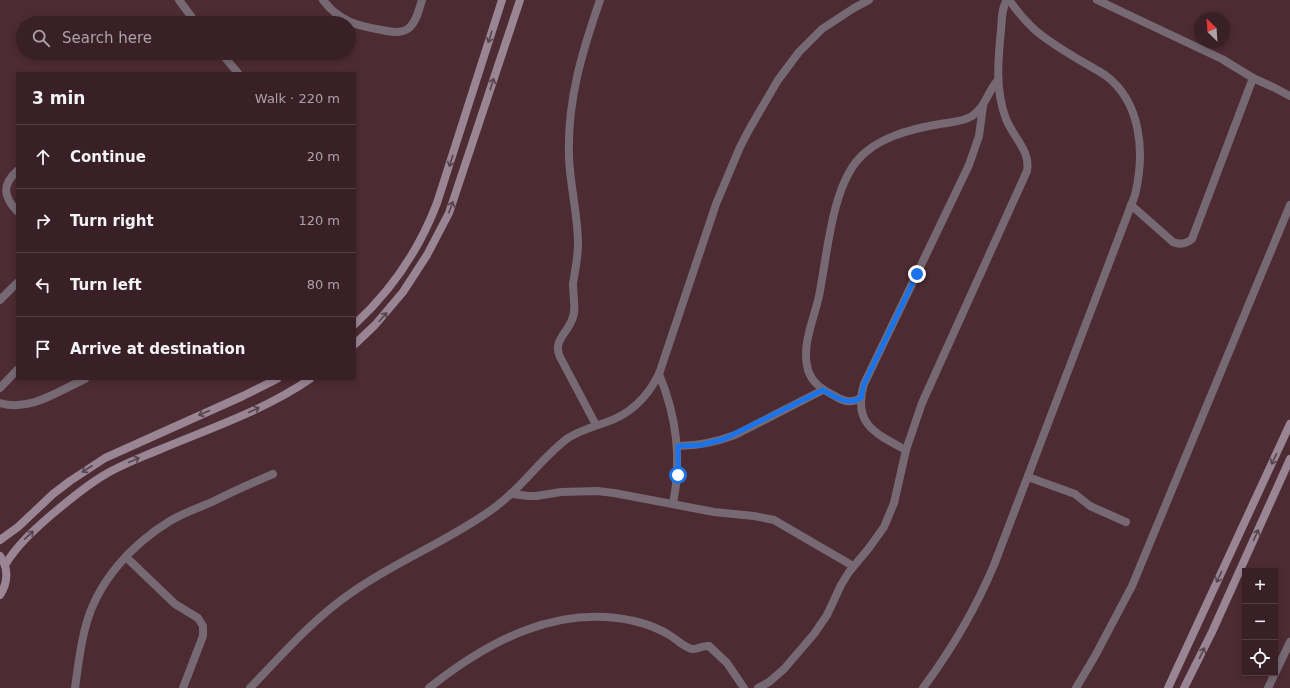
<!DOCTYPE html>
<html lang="en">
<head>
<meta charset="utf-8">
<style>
	:root { --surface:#392026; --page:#442d32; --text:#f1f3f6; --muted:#aba3a7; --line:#533e43 }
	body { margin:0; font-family:"DejaVu Sans",sans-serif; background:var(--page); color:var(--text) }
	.controls { position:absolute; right:12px; bottom:12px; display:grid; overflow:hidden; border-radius:0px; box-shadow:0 2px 6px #0003 }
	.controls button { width:36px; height:36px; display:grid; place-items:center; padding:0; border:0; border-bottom:1px solid var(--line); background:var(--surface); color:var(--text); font:20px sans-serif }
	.compass { position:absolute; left:1194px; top:12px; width:36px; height:36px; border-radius:50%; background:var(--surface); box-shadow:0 2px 6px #0003; rotate:335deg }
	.stop { position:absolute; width:12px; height:12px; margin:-9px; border:3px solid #1a73e8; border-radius:50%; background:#fff }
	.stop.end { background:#1a73e8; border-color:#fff; box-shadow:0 1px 4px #0008 }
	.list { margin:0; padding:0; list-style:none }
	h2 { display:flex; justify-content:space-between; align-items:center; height:52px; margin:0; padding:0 16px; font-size:17px }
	h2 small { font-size:13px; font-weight:400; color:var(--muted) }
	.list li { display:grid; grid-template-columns:26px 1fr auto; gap:12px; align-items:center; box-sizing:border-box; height:64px; padding:0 16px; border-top:1px solid var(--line) }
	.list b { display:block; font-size:15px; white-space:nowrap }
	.list em { font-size:13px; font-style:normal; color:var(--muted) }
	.icon { flex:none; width:22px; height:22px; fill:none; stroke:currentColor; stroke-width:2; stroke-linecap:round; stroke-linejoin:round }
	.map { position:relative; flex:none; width:1290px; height:688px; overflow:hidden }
	.search { position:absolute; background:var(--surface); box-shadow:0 2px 6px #0003; left:16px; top:16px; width:340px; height:44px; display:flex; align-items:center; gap:10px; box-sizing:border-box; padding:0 14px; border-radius:22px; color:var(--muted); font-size:15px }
	.panel { position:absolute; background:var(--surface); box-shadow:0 2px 6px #0003; left:16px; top:72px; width:340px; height:308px; border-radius:0px }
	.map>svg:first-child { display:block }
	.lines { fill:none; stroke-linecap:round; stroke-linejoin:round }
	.street { stroke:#766973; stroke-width:8 }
	.secondary { stroke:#9a8595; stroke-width:8 }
	.oneway { stroke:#56444c }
	.route { stroke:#1a73e8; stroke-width:5 }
</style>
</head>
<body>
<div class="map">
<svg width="1290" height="688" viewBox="0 0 1290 688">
	<rect width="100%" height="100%" fill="#4c2b32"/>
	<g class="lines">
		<g class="street">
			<path d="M179 0 196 23"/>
			<path d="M323 0C339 21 357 26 382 30 391 32 401 34 409 28 417 21 419 9 422 0"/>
			<path d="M1097 0 1222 59 1253 78 1273 87 1290 96"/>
			<path d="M221 53 238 73"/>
			<path d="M17 171C2 185 3 196 17 211"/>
			<path d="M1131 205 1173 242C1180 245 1186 244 1192 239L1253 78"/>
			<path d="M0 300 17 283"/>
			<path d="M659 374C677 417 682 459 673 504"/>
			<path d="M0 388 17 370"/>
			<path d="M861 398C850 404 843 401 833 395 822 389 812 383 808 370 801 346 814 319 819 296 827 257 831 194 856 162 875 138 910 129 940 124 950 122 963 122 972 116 985 108 988 91 998 80"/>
			<path d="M0 403C30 412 58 391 85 379"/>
			<path d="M596 425 560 357C553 342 565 335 571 322 574 316 575 309 574 302 574 296 573 290 573 284 575 270 578 258 578 244 578 215 570 186 569 157 567 101 582 52 600 0"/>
			<path d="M678 446C698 446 716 442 735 435L823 390"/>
			<path d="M906 450C876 434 852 424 864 384L969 165 979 136 983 106"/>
			<path d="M1028 477 1075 494 1090 506 1126 522"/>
			<path d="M513 494 528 496H536L561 492 597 491 614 493 714 512 754 516 774 520 853 566"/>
			<path d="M126 557 175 604 198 618 203 626V636L183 688"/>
			<path d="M75 688C78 667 80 646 86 625 98 581 132 544 170 521 183 513 198 508 212 502 232 492 252 483 273 474"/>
			<path d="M250 688C282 655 313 619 351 593 396 561 449 541 494 508 522 488 541 458 568 438 579 431 592 427 604 423 630 415 647 398 659 374L716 204 740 147 750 128 778 80 799 52 822 29 854 8 869 0"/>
			<path d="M429 688C488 641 557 604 634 621 647 624 660 629 671 636 677 640 684 647 692 649 698 650 702 645 709 646L727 663 744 688"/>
			<path d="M758 688 769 682 784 669 814 634 827 615 841 585 849 572 869 548 884 527 894 503 906 450 922 403 1027 171C1031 151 1013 137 1006 119 995 90 998 60 1001 30 1002 20 1001 9 1007 0"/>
			<path d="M923 688C952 649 975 610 994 565L1135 195C1145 154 1142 102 1105 75 1082 61 1056 48 1035 30 1025 21 1017 11 1009 0"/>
			<path d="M1076 688 1095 656 1132 586 1290 205"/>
			<path d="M1268 688 1290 642"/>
		</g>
		<g class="secondary">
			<path d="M355 324C392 290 419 250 437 203L502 0"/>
			<path d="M355 344 375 325 403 292 427 255 449 213 520 0"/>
			<path d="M0 540 18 527 53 494 70 481 105 458 243 396 277 379"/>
			<path d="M0 556C9 568 8 583 0 595"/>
			<path d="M5 565C17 545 33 531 50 516 68 501 85 486 106 474 123 464 142 457 161 449 211 428 265 410 310 379"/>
			<path d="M1168 688 1290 424"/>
			<path d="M1184 688 1212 632 1290 459"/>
		</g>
	</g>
	<defs><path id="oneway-shaft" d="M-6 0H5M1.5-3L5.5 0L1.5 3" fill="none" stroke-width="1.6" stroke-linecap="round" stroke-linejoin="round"/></defs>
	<g class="oneway">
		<use href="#oneway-shaft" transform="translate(490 37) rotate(108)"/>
		<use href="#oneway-shaft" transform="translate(492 84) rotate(-72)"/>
		<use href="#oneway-shaft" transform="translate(451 161) rotate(108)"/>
		<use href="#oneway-shaft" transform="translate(451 207) rotate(-69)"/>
		<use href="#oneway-shaft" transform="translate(383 317) rotate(-48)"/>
		<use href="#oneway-shaft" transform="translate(254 410) rotate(-25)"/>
		<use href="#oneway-shaft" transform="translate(204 413) rotate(156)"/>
		<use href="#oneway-shaft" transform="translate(1274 459) rotate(115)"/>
		<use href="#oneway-shaft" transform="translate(134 460) rotate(-24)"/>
		<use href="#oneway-shaft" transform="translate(87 469) rotate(147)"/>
		<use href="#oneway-shaft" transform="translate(29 535) rotate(-43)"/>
		<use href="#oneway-shaft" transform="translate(1256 535) rotate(-66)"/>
		<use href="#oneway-shaft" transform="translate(1219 577) rotate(115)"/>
		<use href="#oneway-shaft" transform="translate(1202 653) rotate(-65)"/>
	</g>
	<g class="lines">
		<path class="route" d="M678 475V446L701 445 724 439 823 390C836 397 847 406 861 398L864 384 917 274"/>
	</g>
</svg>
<div class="controls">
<button>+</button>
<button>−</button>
<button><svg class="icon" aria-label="locate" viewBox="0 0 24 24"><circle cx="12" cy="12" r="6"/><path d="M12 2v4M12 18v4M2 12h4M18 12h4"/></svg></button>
</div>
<svg class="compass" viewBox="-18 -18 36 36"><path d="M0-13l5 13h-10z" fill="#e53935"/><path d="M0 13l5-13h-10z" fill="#aba3a7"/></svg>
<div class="stop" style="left:678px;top:475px"></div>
<div class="stop end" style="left:917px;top:274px"></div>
<div class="search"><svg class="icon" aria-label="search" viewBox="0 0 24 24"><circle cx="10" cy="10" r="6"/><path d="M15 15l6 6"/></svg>Search here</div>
<section class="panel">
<h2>3 min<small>Walk · 220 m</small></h2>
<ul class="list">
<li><svg class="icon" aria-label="ahead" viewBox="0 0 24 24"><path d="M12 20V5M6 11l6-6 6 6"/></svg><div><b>Continue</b></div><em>20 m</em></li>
<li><svg class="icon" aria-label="right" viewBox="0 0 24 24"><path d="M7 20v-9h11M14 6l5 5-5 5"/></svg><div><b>Turn right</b></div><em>120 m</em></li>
<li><svg class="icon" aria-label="left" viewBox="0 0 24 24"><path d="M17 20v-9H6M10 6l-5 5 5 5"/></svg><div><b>Turn left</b></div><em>80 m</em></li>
<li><svg class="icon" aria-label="arrive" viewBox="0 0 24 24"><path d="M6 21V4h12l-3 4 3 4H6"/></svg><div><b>Arrive at destination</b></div></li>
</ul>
</section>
</div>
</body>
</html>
